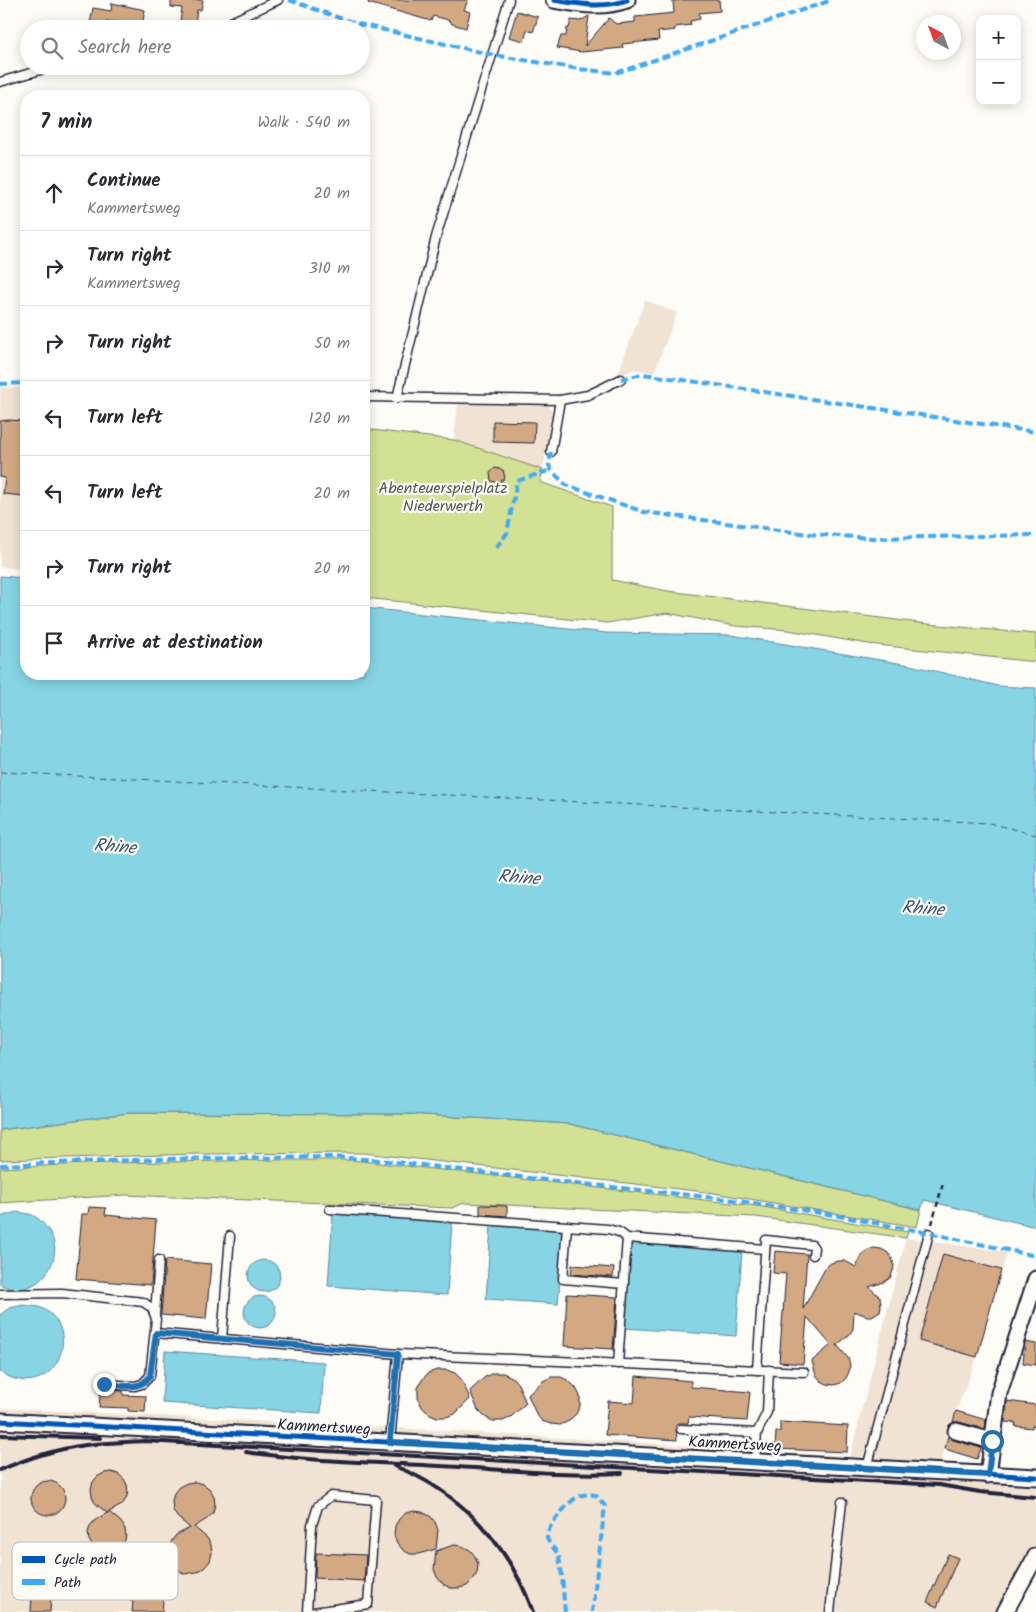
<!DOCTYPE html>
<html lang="en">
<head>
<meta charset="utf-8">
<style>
	:root { --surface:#fff; --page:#f7f7f7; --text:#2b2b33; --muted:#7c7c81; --line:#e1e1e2 }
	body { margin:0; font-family:Kalam,sans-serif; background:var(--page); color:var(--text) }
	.controls { position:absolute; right:15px; top:15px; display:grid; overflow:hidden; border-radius:10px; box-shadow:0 2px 12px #0003 }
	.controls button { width:45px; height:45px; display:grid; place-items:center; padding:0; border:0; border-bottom:1px solid var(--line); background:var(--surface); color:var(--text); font:25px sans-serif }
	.compass { position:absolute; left:916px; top:15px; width:45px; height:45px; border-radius:50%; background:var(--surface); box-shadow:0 2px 12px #0003; rotate:319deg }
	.stop { position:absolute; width:15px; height:15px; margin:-11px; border:4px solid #1f6fb2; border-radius:50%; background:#fff }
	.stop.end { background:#1f6fb2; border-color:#fff; box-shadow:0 1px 5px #0008 }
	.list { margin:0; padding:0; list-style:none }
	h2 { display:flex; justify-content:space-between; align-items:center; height:65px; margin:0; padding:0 20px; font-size:21px }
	h2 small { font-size:16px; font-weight:400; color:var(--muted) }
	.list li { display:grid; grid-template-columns:32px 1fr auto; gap:15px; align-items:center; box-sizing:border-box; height:75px; padding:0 20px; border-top:1px solid var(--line) }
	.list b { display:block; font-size:19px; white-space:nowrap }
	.list p { margin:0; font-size:16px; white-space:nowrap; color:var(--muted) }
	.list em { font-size:16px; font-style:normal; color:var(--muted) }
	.icon { flex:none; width:28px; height:28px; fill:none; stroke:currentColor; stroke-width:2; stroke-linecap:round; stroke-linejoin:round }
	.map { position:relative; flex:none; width:1036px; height:1612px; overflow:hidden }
	.search { position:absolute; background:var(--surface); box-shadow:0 2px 12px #0003; left:20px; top:20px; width:350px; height:55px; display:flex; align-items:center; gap:12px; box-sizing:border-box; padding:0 18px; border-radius:28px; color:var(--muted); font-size:19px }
	.panel { position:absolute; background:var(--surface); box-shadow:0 2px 12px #0003; left:20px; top:90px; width:350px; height:590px; border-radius:20px }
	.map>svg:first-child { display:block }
	.built { fill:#f0e3d4 }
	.green { fill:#d2e194; stroke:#7a8268 }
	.water { fill:#86d4e4; stroke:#5e8da0 }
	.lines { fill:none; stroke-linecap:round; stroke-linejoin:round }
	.ferry { stroke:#40576e; stroke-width:1; stroke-dasharray:6 5; stroke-linecap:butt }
	.building { fill:#d2a983; stroke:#22223b }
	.lane-casing { stroke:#22223b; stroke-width:11 }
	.street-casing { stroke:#22223b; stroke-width:19 }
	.path { stroke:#22223b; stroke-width:2.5; stroke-dasharray:5 4; stroke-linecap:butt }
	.lane { stroke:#fdfcf7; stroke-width:8 }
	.street { stroke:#fdfcf7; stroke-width:15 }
	.rail { stroke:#22223b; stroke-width:4 }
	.quiet { stroke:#3fa9f5; stroke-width:4; stroke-dasharray:8 4; stroke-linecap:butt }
	.cycleway-casing { stroke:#fdfcf7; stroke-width:8 }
	.cycleway { stroke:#0057b8; stroke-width:5 }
	.route { stroke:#1f6fb2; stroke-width:6 }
	.labels { text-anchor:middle; stroke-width:4.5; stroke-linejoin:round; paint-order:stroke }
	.park-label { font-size:16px; fill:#575b56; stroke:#fdfcf7 }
	.street-label { font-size:16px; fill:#22223b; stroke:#fdfcf7 }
	.water-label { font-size:18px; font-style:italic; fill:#40576e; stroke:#fdfcf7 }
	.key { fill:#fdfcf7; stroke:#bbbbbf; stroke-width:1 }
	.key-label { font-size:14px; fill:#22223b }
</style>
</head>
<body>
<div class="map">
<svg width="1036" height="1612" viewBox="0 0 1036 1612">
	<rect width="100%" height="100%" fill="#fdfcf7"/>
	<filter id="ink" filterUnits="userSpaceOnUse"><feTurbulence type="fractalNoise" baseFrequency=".02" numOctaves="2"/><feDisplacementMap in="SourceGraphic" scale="10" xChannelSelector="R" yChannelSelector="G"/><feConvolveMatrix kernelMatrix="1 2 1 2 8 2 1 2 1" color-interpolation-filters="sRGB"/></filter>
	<g filter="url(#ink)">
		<g class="built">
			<path d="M645 300 677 313 654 373 635 369 617 377Z"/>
			<path d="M26 387V569L0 567V388Z"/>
			<path d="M458 402 546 403 552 411 543 470 454 440Z"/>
			<path d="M906 1238 1007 1252 977 1357 956 1411 936 1478 1036 1484V1544L998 1612H0V1408L432 1430 743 1449 748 1440 764 1441 766 1452 850 1456Z"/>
		</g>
		<g class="green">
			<path d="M364 429 454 440 543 470 540 482 612 507V580L668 591 928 624 1036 634V662L868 644 788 630 735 626 667 613 607 623 364 598Z"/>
			<path d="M128 1113 409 1114 570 1124 921 1210 917 1227 714 1193 364 1153 197 1154 0 1160V1130Z"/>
			<path d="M276 1160H352L460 1172 757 1206 908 1232 906 1238 756 1217 464 1203 452 1208 125 1195 0 1203V1168L106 1163Z"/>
		</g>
		<g class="water">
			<path d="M0 576 26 578V674H364V608L607 633 731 635 910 665 998 686 1036 688V1227L924 1200 921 1210 570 1124 409 1114 128 1113 0 1130Z"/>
			<path d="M16 1212C21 1213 27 1213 32 1215 39 1218 45 1225 49 1231 69 1261 32 1304 0 1284V1217Z"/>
			<path d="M333 1213 452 1222 447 1295 328 1286Z"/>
			<path d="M491 1225 564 1230 558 1304 486 1299Z"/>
			<path d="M631 1242 742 1250 736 1336 625 1328Z"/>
			<circle cx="264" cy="1276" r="16"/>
			<circle cx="260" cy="1312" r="16"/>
			<path d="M24 1305C28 1306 34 1306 39 1307 87 1326 55 1407 0 1372V1315L9 1308Z"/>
			<path d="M165 1351 324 1362 321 1413 162 1403Z"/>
		</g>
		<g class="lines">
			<path class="ferry" d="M0 772 989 823 1036 835"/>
		</g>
		<g class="building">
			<path d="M171 0H203L201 10H197L194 29H179L182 8 171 7Z"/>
			<path d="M369 0H468L464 10 470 12 466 28 452 24 450 21 445 19 433 16 431 21 368 3Z"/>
			<path d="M684 0H719L720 11 699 13 700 19 690 21 691 25 675 27V30L658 32 659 40 622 44 623 48 581 52 557 48 561 36H566L567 28H569L571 20 580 21 589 16 585 46 609 18 616 24 635 22V17L674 13 673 1Z"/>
			<path d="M112 3 145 10 142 26 107 21 106 29H89L93 8 111 11Z"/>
			<path d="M517 11 538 17 533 32 527 30 524 41 509 37Z"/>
			<path d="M8 420 26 421V471L24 496 3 494 5 478 0 477V421Z"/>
			<path d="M493 421 535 422 534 443 493 442Z"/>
			<path d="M495 468 503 470 505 478 499 483 491 481 490 473Z"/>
			<path d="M480 1205 507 1206V1216L480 1214Z"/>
			<path d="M89 1207 106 1208 105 1215 156 1220 151 1285 76 1279 82 1214H88Z"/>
			<path d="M874 1248 881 1249 887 1252 892 1258 894 1265 893 1271 890 1278 884 1282 869 1287 880 1297 881 1306 880 1311 872 1316H867L854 1311 853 1329 849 1335 837 1345 848 1358 850 1365 849 1372 846 1378 841 1383 834 1385 827 1384 821 1381 816 1375 812 1361 831 1345 807 1317 803 1364 779 1362 786 1274 773 1273 775 1251 807 1254 803 1309 826 1267 831 1263 838 1261H845L856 1267 862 1255 868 1250Z"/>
			<path d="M943 1254 1001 1270 977 1357 919 1341Z"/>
			<path d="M165 1260 211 1264 206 1319 161 1315Z"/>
			<path d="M572 1265 614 1268 613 1277 571 1274Z"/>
			<path d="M567 1294 617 1297 613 1349 564 1346Z"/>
			<path d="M1025 1342 1036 1344V1365L1023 1363Z"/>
			<path d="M437 1370H447L455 1373 462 1380 470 1399 455 1414 446 1417H437L428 1413 422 1407 418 1398V1388L422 1380 428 1373Z"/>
			<path d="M493 1373H503L512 1377 518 1384 526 1403 511 1417 503 1421H493L485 1417 478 1410 470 1391 485 1377Z"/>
			<path d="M636 1376 691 1381V1387L750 1392 747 1421 689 1417 688 1423H678L676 1426 677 1440 605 1435 608 1401 634 1403Z"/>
			<path d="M551 1377H561L569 1381 576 1388 580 1396V1406L576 1414 569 1421 560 1425 551 1424 542 1421 536 1414 528 1395 543 1381Z"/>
			<path d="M107 1390 123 1391V1395L146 1396 145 1412 128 1411V1408L99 1407 100 1394H107Z"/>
			<path d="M1007 1401 1036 1405V1426L1032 1425V1428L1015 1426 1016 1423 1005 1422Z"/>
			<path d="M956 1411 986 1420 985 1429 959 1422H953Z"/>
			<path d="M780 1422 848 1426 847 1452 775 1449 776 1432H780Z"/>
			<path d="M948 1436 953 1440 981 1448 977 1459 945 1449Z"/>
			<path d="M111 1472 118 1474 124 1479 127 1485 128 1492 126 1499 122 1505 107 1513 95 1503 92 1497 91 1489 93 1482 97 1477 104 1473Z"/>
			<circle cx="48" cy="1498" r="17"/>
			<path d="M195 1482 203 1484 210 1489 214 1496 215 1504 213 1513 207 1519 194 1527 207 1538 211 1545 212 1553 210 1561 204 1568 197 1572 184 1574 174 1566 170 1558 169 1550 171 1542 176 1535 190 1528 177 1517 173 1510 172 1501 174 1493 179 1487 187 1483Z"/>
			<path d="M414 1511 422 1512 430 1516 435 1522 438 1530 436 1549 418 1554H410L403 1550 397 1543 394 1535 395 1526 399 1519 406 1513Z"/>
			<path d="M109 1512 121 1522 125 1529 126 1536 124 1543 119 1548 113 1552 106 1553 99 1551 93 1547 89 1540 88 1533 90 1526 95 1520Z"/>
			<path d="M454 1545 462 1546 470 1550 475 1556 478 1564 477 1573 473 1580 467 1586 459 1588H450L443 1584 437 1577 434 1569 436 1551Z"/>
			<path d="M316 1553 366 1555 364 1581 315 1578Z"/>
			<path d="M948 1554 958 1558 937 1607 927 1602Z"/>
			<path d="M131 1588 164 1590 162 1612H132L133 1602 131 1601Z"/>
			<path d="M32 1594 51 1596 50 1612H31Z"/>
		</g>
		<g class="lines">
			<g class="lane-casing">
				<g id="lane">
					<path d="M216 29 278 0"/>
					<path d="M0 82 54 66"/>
					<path d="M364 397 560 400 588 395 621 379"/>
					<path d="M397 398 436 237 509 0"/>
					<path d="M551 452 560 400"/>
					<path d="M330 1209 608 1229 619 1232 627 1238 765 1249"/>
					<path d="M567 1226 563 1279 624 1284"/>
					<path d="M0 1294 62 1293 143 1302 152 1308 156 1319 150 1376 142 1384 135 1386 104 1384"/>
					<path d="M155 1313 159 1260"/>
					<path d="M155 1333 398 1354 390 1442"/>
					<path d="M222 1339 230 1236"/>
					<path d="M398 1354 804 1372"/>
					<path d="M618 1364 627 1238"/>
					<path d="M757 1370 766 1240 812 1245 814 1248 813 1255"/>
					<path d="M681 1429 757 1433 767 1412 769 1370"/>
					<path d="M755 1462 757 1433"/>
					<path d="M867 1468 929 1233"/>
					<path d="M307 1612 312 1525 318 1506 331 1496 376 1500 368 1604 314 1612"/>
					<path d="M830 1612 842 1502"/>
				</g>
			</g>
			<g class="street-casing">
				<g id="street">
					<path d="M554 0C579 4 602 9 627 0"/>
					<path d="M0 1421 1036 1477"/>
					<path d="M956 1431 992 1441"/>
					<path d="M988 1475 999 1393 1036 1279"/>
					<path d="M1005 1612 1036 1556"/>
				</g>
			</g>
			<path class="path" d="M932 1224 943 1183"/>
			<use href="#lane" class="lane"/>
			<use href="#street" class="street"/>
			<g class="rail">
				<path d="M0 1435 100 1438"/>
				<path d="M246 1452C310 1462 375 1462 440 1466 500 1469 562 1476 622 1473"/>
				<path d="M394 1466C460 1491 510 1546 533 1612"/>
				<path d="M0 1470C28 1458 56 1449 86 1445 106 1442 126 1442 145 1441L939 1485 980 1492 1035 1497"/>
			</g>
			<g class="quiet">
				<path d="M289 0 354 23 493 55 579 69 616 73 832 0"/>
				<path d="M621 379 643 374 1036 432"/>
				<path d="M0 384 26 383"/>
				<path d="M551 452 549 465 551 470 566 485 644 512 808 534 872 538 1036 535"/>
				<path d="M496 548 507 533 517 481 551 470"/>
				<path d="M0 1165 162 1159 334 1157 379 1160 546 1180 726 1199 828 1214 929 1233 1036 1256"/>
				<path d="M565 1612C563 1595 563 1575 559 1558 557 1549 546 1543 547 1536 547 1526 569 1502 577 1497 583 1494 590 1494 596 1495L605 1506 592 1612"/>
			</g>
			<g class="cycleway-casing">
				<g id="cycleway">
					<path d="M554 0C579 4 602 9 627 0"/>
					<path d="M0 1421 1036 1477"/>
				</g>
			</g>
			<use href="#cycleway" class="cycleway"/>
		</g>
	</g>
	<g class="lines" filter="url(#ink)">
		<path class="route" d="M104 1384C114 1384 131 1389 141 1384 144 1383 147 1379 150 1376L156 1333 398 1354 390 1442 988 1475 992 1441"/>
	</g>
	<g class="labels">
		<g class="park-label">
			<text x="443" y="493">Abenteuerspielplatz<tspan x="443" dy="18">Niederwerth</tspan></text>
		</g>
		<g class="street-label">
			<text transform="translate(324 1426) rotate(3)" y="6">Kammertsweg</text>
			<text transform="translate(735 1443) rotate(3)" y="6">Kammertsweg</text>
		</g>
		<g class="water-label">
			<text transform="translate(115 846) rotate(4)" y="6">Rhine</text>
			<text transform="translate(519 877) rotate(4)" y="6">Rhine</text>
			<text transform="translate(923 908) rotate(4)" y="6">Rhine</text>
		</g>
	</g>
	<rect x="12" y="1542" width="166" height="58" rx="8" class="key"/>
	<rect x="22" y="1556" width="23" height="7" fill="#0057b8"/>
	<rect x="22" y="1579" width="23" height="6" fill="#3fa9f5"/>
	<g class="key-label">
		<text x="54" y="1564">Cycle path</text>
		<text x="54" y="1587">Path</text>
	</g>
</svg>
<div class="controls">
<button>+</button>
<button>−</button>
</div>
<svg class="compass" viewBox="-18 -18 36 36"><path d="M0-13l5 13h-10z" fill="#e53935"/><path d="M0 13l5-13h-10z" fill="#7c7c81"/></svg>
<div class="stop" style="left:992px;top:1441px"></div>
<div class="stop end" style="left:104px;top:1384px"></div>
<div class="search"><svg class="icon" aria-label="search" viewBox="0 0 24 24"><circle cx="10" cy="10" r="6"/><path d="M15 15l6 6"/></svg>Search here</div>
<section class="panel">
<h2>7 min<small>Walk · 540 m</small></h2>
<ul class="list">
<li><svg class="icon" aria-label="ahead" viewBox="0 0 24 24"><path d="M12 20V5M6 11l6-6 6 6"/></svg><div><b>Continue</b><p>Kammertsweg</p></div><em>20 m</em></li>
<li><svg class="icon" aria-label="right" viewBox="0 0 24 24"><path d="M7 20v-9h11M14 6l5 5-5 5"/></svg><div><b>Turn right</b><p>Kammertsweg</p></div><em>310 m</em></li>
<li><svg class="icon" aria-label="right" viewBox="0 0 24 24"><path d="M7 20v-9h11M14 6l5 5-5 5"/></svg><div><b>Turn right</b></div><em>50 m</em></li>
<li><svg class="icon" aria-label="left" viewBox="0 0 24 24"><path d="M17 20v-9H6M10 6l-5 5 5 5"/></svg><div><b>Turn left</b></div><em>120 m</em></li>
<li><svg class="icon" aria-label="left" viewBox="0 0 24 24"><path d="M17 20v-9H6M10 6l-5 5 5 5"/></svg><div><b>Turn left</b></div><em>20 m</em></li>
<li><svg class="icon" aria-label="right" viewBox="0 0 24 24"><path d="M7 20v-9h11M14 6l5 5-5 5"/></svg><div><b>Turn right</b></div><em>20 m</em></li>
<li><svg class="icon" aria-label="arrive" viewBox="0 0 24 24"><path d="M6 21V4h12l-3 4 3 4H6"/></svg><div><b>Arrive at destination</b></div></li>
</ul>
</section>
</div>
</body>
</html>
